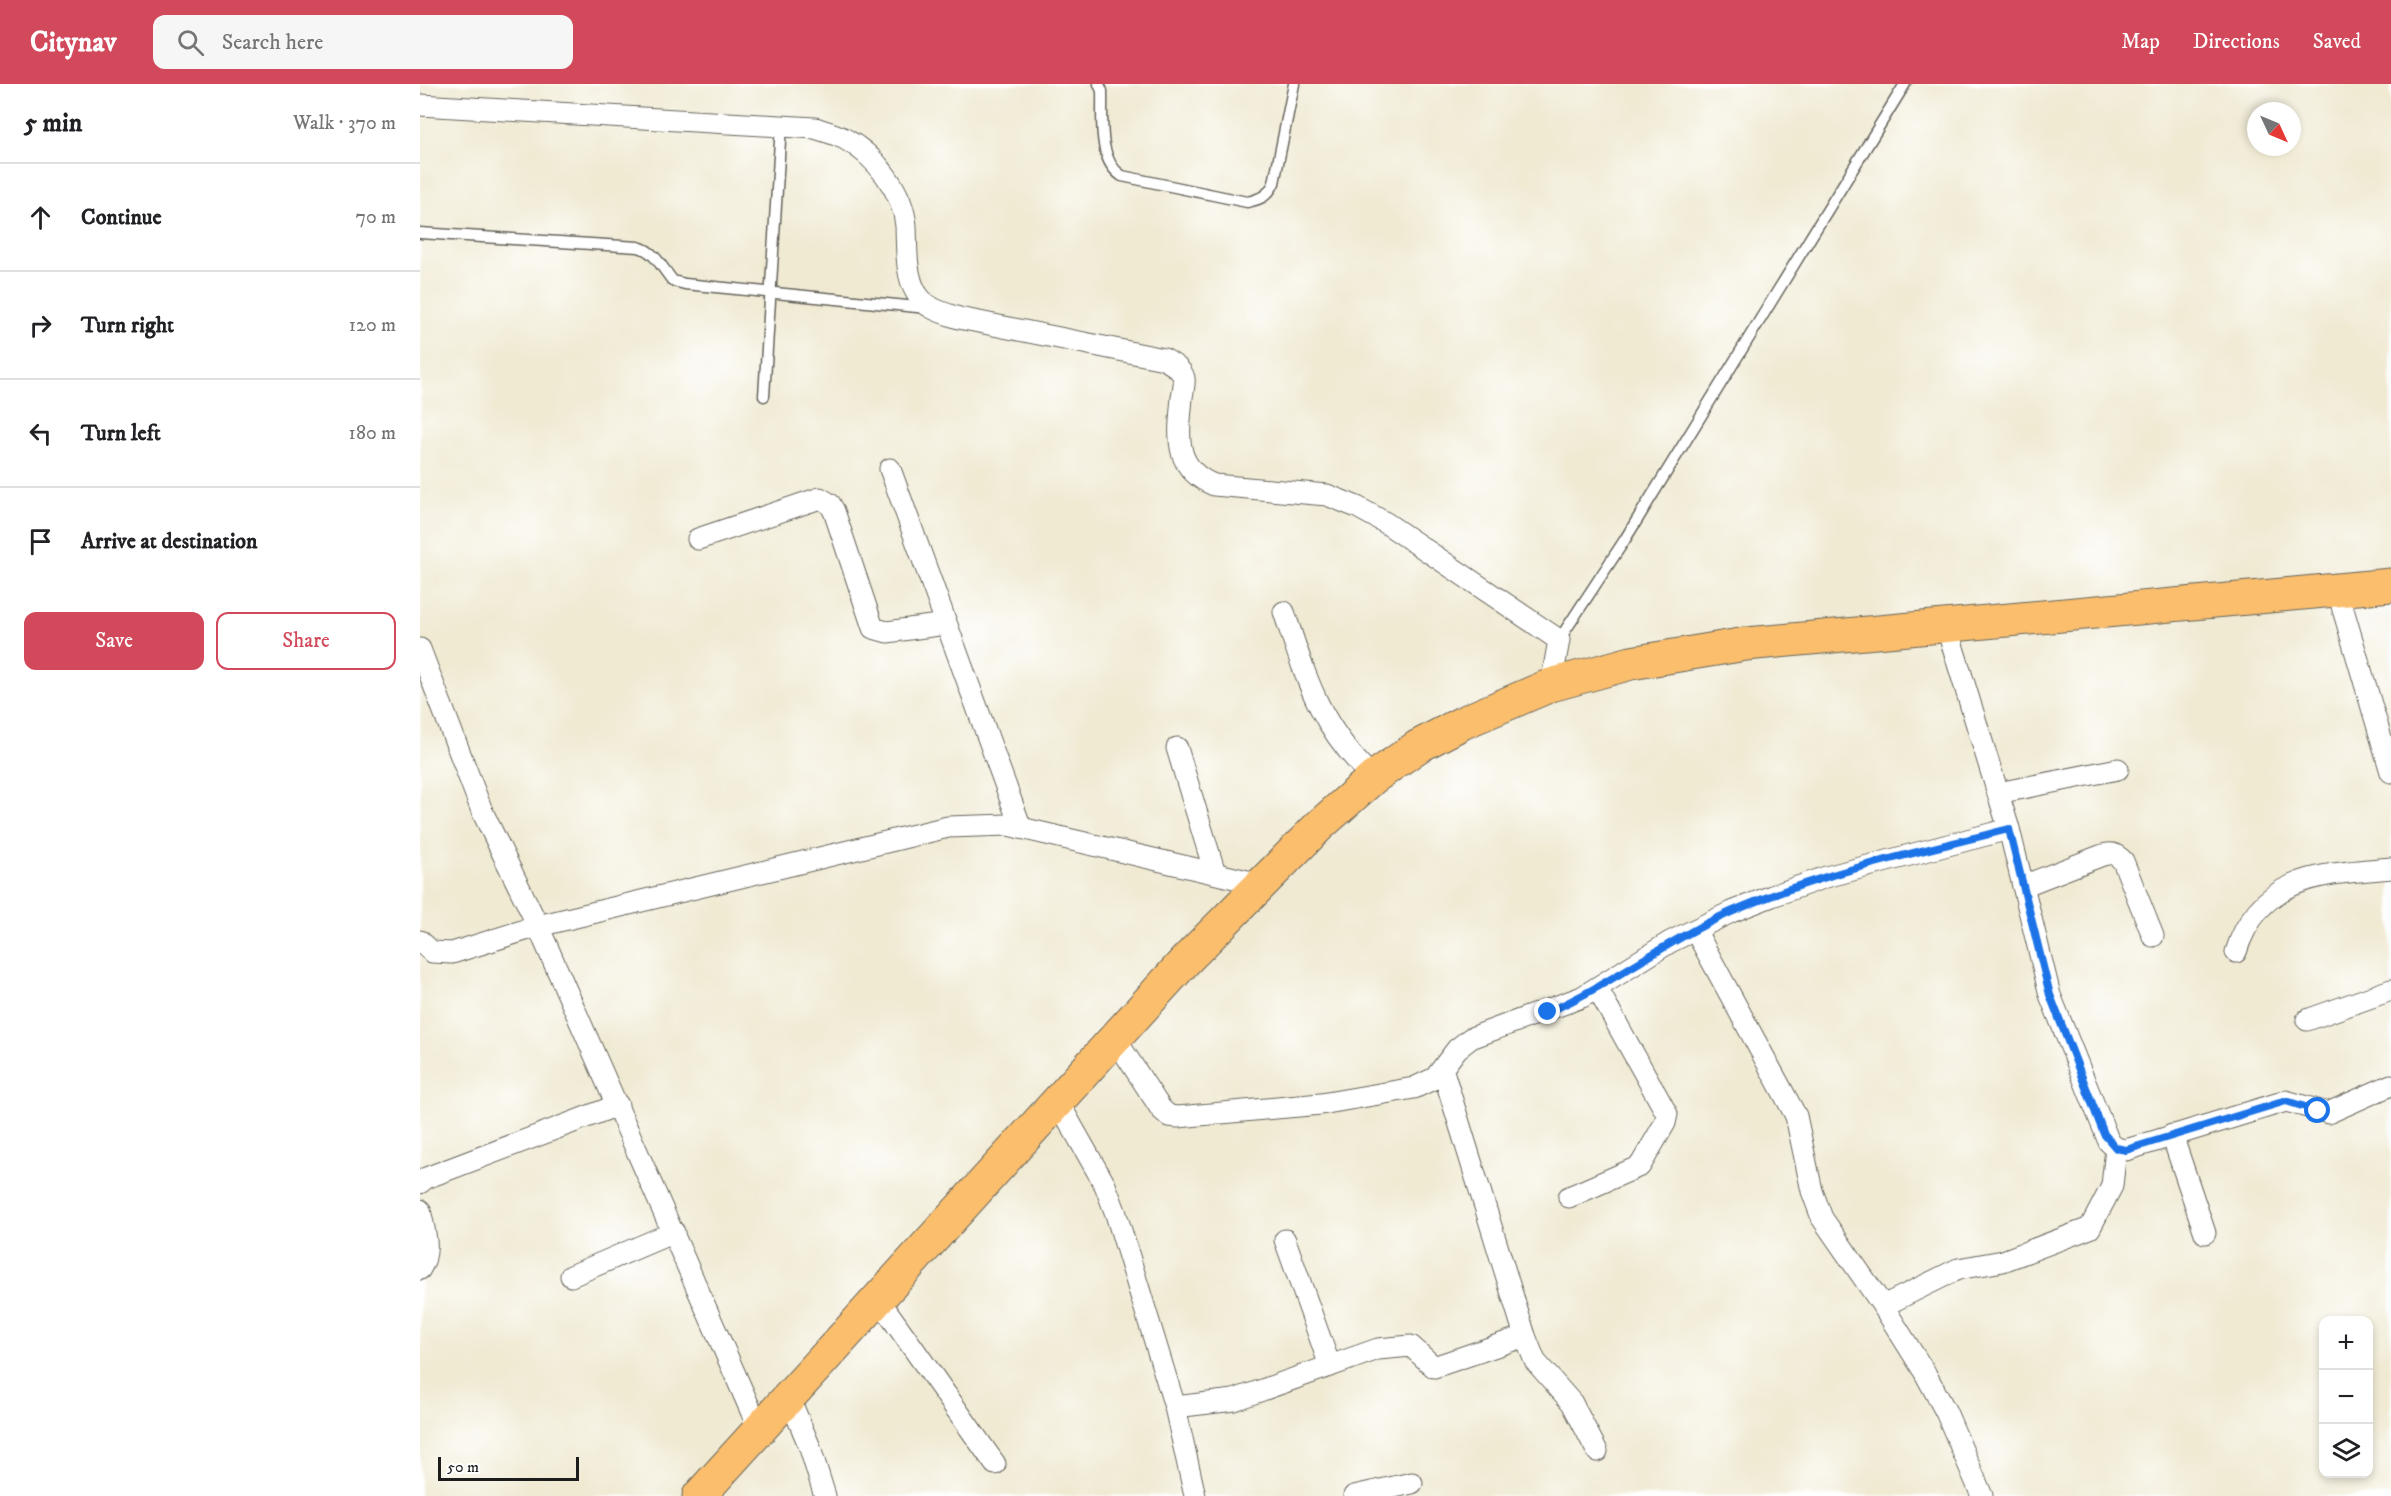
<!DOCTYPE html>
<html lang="en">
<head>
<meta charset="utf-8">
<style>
	:root { --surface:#fff; --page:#f6f6f6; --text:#202124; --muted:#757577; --line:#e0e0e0; --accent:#d1495b }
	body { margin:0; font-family:"IM FELL DW Pica",serif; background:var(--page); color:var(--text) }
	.controls { position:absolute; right:18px; bottom:18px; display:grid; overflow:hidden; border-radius:12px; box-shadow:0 3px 9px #0003 }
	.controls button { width:54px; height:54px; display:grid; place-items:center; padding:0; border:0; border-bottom:2px solid var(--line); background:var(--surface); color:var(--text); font:30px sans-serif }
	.compass { position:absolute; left:1827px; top:18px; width:54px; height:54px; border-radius:50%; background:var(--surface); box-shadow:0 3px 9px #0003; rotate:134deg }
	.scale { position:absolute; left:18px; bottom:15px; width:141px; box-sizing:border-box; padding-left:6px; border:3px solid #1c1c1c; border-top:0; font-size:16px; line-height:21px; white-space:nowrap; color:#1c1c1c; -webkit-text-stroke:4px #fff; paint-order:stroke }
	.stop { position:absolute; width:18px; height:18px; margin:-14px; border:4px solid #1a73e8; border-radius:50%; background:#fff }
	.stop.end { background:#1a73e8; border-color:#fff; box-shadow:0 2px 6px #0008 }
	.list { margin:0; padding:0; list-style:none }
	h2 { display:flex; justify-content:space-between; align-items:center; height:78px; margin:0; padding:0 24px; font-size:26px }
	h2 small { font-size:20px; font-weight:400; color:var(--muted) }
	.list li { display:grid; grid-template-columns:39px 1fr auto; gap:18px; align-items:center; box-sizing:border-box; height:108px; padding:0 24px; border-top:2px solid var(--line) }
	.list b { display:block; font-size:22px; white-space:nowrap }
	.list em { font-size:20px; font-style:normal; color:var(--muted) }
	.actions { display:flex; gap:12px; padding:18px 24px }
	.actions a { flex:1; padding:14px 0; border:2px solid var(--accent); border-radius:12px; text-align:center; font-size:21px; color:var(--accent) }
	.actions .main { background:var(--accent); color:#fff }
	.icon { flex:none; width:33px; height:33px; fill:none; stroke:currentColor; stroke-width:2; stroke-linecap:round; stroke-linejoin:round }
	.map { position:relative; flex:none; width:1971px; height:1412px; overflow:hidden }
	header { display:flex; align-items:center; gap:36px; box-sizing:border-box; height:84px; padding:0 30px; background:var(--accent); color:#fff }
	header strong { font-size:28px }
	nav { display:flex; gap:33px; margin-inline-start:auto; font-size:21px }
	.search { width:420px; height:54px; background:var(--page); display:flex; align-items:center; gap:15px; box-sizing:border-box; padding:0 21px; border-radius:12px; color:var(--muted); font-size:22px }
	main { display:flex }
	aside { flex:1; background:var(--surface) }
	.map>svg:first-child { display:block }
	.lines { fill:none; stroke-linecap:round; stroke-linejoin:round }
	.lane-casing { stroke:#66645c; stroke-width:13 }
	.street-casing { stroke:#66645c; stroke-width:23 }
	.highway-casing { stroke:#66645c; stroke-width:35 }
	.lane { stroke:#fff; stroke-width:10 }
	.street { stroke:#fff; stroke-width:21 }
	.highway { stroke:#fabe6d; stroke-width:33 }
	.route { stroke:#1a73e8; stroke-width:8 }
</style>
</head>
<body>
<header>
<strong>Citynav</strong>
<div class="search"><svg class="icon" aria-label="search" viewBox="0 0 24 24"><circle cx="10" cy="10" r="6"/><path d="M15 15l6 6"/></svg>Search here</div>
<nav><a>Map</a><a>Directions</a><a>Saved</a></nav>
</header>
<main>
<aside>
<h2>5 min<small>Walk · 370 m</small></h2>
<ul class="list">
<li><svg class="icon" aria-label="ahead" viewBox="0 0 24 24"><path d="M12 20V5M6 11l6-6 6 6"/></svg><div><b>Continue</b></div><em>70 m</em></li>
<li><svg class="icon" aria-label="right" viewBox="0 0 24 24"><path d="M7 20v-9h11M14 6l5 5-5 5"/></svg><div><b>Turn right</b></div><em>120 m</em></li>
<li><svg class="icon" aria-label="left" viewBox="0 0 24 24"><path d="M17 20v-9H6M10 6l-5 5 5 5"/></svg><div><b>Turn left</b></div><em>180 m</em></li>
<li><svg class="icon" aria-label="arrive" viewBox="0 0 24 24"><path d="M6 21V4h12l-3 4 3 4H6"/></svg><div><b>Arrive at destination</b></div></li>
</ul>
<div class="actions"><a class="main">Save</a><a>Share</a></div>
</aside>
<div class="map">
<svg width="1971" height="1412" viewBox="0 0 1971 1412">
	<rect width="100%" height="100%" fill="#fff"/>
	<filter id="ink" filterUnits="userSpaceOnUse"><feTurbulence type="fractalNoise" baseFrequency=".0167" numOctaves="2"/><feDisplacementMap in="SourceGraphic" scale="12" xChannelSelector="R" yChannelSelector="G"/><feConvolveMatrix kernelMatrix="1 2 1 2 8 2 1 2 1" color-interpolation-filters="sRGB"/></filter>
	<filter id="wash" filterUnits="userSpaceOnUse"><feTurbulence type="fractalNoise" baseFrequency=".008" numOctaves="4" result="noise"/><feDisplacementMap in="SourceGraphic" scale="24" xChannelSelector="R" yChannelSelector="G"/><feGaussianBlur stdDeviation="1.35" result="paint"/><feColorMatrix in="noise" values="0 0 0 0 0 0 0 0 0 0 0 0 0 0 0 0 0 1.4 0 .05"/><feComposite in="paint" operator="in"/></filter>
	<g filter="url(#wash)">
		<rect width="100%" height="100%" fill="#f0ead3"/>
	</g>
	<g filter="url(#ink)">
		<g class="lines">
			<g class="lane-casing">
				<g id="lane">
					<path d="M679 0 682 7C683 34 677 76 702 92L827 118C841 115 848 112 854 99L874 0"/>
					<path d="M0 149 218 163C235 167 242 184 253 197L265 200 507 224"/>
					<path d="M344 312 361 41"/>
					<path d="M1139 556 1204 457 1485 0"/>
				</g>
			</g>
			<g class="street-casing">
				<g id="street">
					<path d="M0 21 395 44C404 47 416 50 425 55 455 71 483 107 486 142 487 163 485 191 497 210 506 225 524 229 539 234L744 275C752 280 761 284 764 294 765 299 763 307 762 313 759 350 752 384 794 401L907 411 937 423 966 439 1139 556 1131 601"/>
					<path d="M470 385 601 744"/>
					<path d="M278 455 400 414 410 420 414 427 453 544 467 548 526 540"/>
					<path d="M1917 505 1971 688"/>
					<path d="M864 528C888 599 898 639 953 694"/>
					<path d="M1526 541 1589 745 1630 911 1689 1058 1696 1064 1706 1066 1866 1017 1908 1029 1971 1001"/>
					<path d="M0 565 62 727 118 842 339 1345"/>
					<path d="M757 664 795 789"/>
					<path d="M1578 709 1698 685"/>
					<path d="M1603 802 1680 772C1691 768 1695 769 1703 777L1733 852"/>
					<path d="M1275 846 1376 1032 1392 1107 1402 1134 1463 1222 1505 1289 1526 1328 1562 1412"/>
					<path d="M0 857 12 868 32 869 118 842 528 743 588 741 840 800"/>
					<path d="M1816 868C1840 791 1903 790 1971 784"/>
					<path d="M1887 936 1971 906"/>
					<path d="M694 953 741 1025 749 1032 758 1033 901 1020 994 1004 1015 994 1037 965 1051 954 1162 913 1250 858 1311 828 1352 812 1406 793 1589 745"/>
					<path d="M1023 987 1105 1252 1115 1277 1152 1319 1177 1367"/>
					<path d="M637 1016 685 1101 696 1130 755 1323 775 1412"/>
					<path d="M1752 1051 1785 1149"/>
					<path d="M0 1099 6 1094 198 1021"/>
					<path d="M1149 1113 1220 1082 1245 1039 1247 1030 1177 904"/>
					<path d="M0 1126C4 1146 12 1167 0 1185"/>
					<path d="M865 1156 910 1282"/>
					<path d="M151 1192 254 1148"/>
					<path d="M457 1213 575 1380"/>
					<path d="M1463 1222 1538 1185 1583 1177 1670 1144 1692 1102 1696 1064"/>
					<path d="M368 1311 389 1361 405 1412"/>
					<path d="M755 1323 814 1316 958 1265 991 1262 1014 1283 1105 1252"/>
					<path d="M934 1412 992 1399"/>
				</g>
			</g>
			<g class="highway-casing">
				<path id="highway" d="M279 1412 766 876 899 742 953 694 997 663 1042 639 1131 601 1211 579 1326 560 1971 501"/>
			</g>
			<use href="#lane" class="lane"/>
			<use href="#street" class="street"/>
			<use href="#highway" class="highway"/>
		</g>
	</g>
	<g class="lines" filter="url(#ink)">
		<path class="route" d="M1128 928C1192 900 1247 856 1311 828 1399 789 1496 769 1589 745L1630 911 1684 1050 1696 1064 1706 1066 1866 1017 1898 1027"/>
	</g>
</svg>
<div class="controls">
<button>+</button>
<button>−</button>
<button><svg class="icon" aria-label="layers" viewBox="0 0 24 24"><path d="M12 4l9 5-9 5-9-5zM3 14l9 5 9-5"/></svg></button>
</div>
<svg class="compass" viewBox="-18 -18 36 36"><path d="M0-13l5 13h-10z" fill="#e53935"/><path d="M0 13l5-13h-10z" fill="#757577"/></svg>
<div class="scale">50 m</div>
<div class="stop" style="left:1898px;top:1027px"></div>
<div class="stop end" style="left:1128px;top:928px"></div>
</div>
</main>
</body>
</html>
